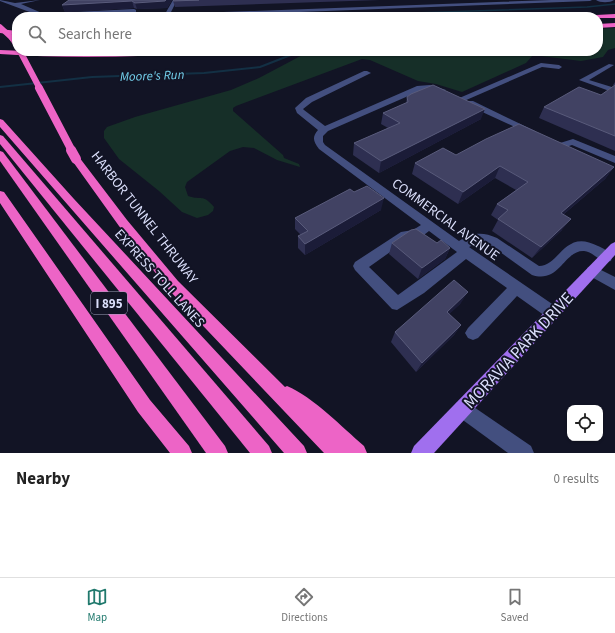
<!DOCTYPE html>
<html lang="en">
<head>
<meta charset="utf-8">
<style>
	:root { --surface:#fff; --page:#f6f6f6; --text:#222; --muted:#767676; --line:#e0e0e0; --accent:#20796d }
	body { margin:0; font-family:"Source Sans 3",sans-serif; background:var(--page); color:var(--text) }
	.controls { position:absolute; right:12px; bottom:12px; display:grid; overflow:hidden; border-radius:8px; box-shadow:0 1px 3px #0004 }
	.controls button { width:36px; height:36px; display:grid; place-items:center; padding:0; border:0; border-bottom:1px solid var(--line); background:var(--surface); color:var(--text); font:20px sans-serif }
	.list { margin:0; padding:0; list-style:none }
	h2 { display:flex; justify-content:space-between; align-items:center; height:52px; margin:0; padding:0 16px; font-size:17px }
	h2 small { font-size:13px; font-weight:400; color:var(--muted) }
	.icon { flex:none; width:22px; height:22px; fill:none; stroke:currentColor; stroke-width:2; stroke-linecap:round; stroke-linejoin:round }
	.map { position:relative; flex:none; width:615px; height:453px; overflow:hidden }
	.search { position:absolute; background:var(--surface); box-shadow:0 1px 3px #0004; left:12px; right:12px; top:12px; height:44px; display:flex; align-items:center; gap:10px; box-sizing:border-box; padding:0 14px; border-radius:16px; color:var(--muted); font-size:15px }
	.sheet { height:124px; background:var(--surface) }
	nav { display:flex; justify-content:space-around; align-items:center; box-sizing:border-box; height:56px; border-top:1px solid var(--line); background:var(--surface); font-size:11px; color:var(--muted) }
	nav a { display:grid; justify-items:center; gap:2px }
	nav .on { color:var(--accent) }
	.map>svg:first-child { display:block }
	.green { fill:#162f28 }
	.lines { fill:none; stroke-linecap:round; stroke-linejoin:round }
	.stream-far1 { stroke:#133044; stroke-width:1.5 }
	.stream { stroke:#133044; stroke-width:2 }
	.minor { fill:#434f7f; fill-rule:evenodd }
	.major { fill:#a06fee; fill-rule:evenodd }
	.highway { fill:#ed64c6; fill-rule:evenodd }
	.highway-bridge-far3 { stroke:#ed64c6; stroke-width:5.5 }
	.highway-bridge-far2 { stroke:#ed64c6; stroke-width:6 }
	.highway-bridge-far1 { stroke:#ed64c6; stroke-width:8 }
	.highway-bridge { stroke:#ed64c6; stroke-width:10 }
	.wall { fill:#2e2f51 }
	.shaded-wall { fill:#1b1c38 }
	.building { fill:#414263; stroke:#595b7b }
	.labels { text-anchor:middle; stroke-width:4; stroke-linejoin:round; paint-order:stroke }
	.far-water-label { font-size:13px; font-style:italic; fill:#75d3ef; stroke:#121425 }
	.shield { fill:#121425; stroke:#9fa2bb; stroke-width:1 }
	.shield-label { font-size:13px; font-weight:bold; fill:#dbdffb }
	.street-label { font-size:14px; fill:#dbdffb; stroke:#121425 }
	.near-street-label { font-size:17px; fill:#dbdffb; stroke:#121425 }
</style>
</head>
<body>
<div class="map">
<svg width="615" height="453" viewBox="0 0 615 453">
	<rect width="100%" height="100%" fill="#121425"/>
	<path class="green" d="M615 28V48L608 50 603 57 581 61 533 55 526 63 462 92 436 84 418 81 370 60 362 59 236 106 233 108V111L283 155 284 158 299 164 300 167 277 160 254 148 243 147 230 151 187 182 185 187 188 196C202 201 202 193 214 207L213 211 208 215 197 218 182 212 159 191 119 159 104 138V131L107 127 135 117 231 90 259 78 310 51H598V29Z"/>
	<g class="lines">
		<path class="stream-far1" d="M366 17 384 14 587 7 615 4"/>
		<path class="stream" d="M0 87 92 77 204 73 260 67 301 51"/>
		<g class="minor">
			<path d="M0 0 15 3 40 0 21 4 51 17H43L0 1Z"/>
			<path d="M173 0H177L170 14 551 0H592L590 1 169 17H123L126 15 165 14Z"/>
			<path d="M596 0H614C610 3 600 3 596 0Z"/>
			<path d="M134 9 136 10V12L74 16 71 14 74 12Z"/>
			<path d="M541 63 559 65 562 67 559 69 542 67 464 101H461L457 99Z"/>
			<path d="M609 64 614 65 589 80 615 88V93L579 80Z"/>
			<path d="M364 71H367L371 73 312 102 303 109 304 110 325 126 417 86 430 85 446 90 442 92 430 89 422 90 328 131 323 136V142L325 145 459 241C473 232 483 232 497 238L539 266C560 266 564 228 598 246 603 248 610 252 612 257L611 261 606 262C598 260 591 251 584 251 564 250 560 284 532 275L489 244 479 242 469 247 558 308 560 313 558 318 553 320 548 318 517 296 478 338 473 340 468 338 465 333 468 328 507 288 466 259 424 293 397 310 392 309 355 270 353 266 355 262 401 232 413 230 421 225 319 149C313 141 312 137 318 130L297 113 295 108 306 98ZM429 231 457 252 398 295 369 267 407 240 420 238Z"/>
			<path d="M467 101H473L535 131 531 134 528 133 467 105Z"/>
			<path d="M573 139 615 156V163L572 145 563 148 558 145 560 143Z"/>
			<path d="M593 266 615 277V290L588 275 586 271 588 267Z"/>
			<path d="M462 400 468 403 531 446 534 453H508L456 415 453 409 456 403Z"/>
		</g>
		<path class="major" d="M615 242V255L434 453H411L414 446 611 244Z"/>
		<g class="highway">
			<path d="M615 14V18H598V17H593L596 15Z"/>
			<path d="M615 23V27L598 28V24Z"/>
			<path d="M0 29 17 31V35L0 33Z"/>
			<path d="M0 50 76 53 207 51 204 53C136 57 68 59 0 54Z"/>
			<path d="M0 119 3 120 74 199 304 446 307 453H284L0 127Z"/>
			<path d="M0 135 3 136 269 446 272 453H250L0 144Z"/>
			<path d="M0 151 3 152 225 446 228 453H206L0 161Z"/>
			<path d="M76 156 79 157 127 220 178 281 285 387 287 386C313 397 342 427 364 446L367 453H324L168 289 119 226 71 159Z"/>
			<path d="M0 191 4 192 150 400 189 446 192 453H170L138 412 0 203Z"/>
		</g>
		<path class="highway-bridge-far3" d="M0 27 13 39"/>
		<g class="highway-bridge-far2">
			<path d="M12 38 17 45"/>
			<path d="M20 51 40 89"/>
		</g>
		<path class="highway-bridge-far1" d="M39 88 72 151"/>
		<path class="highway-bridge" d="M71 150 76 159"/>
	</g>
	<g class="wall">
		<path d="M69 0H172L167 8 137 9 134 8 65 12 62 5Z"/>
		<path d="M174 0H380L175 7 173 1Z"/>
		<path d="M615 82V151L539 118 544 107 601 95 615 86 613 85Z"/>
		<path d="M407 97 481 119 379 173 353 155 354 143 388 128 381 124 383 113 406 103Z"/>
		<path d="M456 155 614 167 605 179 564 214 562 230 532 258 492 231 498 220 491 215 497 204 516 190 495 178 458 204 412 174 415 163Z"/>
		<path d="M354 192 381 210 305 255 298 248V236L301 235 295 229V218Z"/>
		<path d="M392 243H437L450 248 445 259 418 279 389 254Z"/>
		<path d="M461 303 449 314 461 325 454 335 416 372 391 342 395 332Z"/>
	</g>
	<g class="shaded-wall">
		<path d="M166 0H172L167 8 137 9 135 3Z"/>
		<path d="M132 1 134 8 65 12 62 5Z"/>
		<path d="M485 109 481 119 379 173 381 161Z"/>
		<path d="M500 166 495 178 458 204 463 192Z"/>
		<path d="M614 167 605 179 552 224 561 213Z"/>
		<path d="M384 198 381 210 305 255V244Z"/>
		<path d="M571 219 562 230 532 258 541 247Z"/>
		<path d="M450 248 445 259 418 279 422 268Z"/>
		<path d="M468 292 461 303 441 322 447 312Z"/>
		<path d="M461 325 454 335 416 372 422 363Z"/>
	</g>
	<g class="building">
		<path d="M69 0H166L165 1 135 3 132 1 62 5Z"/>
		<path d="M174 0H199L173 1Z"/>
		<path d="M433 85 485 109 381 161 354 143 400 123 383 113 408 102 407 97 411 94Z"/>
		<path d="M615 85V136L544 107 579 87 601 95Z"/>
		<path d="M519 124 614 167 561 213 571 219 541 247 498 219 508 210 497 204 528 182 500 166 463 192 415 163 443 148 456 155 486 139Z"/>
		<path d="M367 186 384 198 305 244 298 236 308 231 295 218 350 189 354 192Z"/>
		<path d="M416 229 437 243 441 240 450 248 422 268 392 243 411 230Z"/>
		<path d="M454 280 468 292 447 312 461 325 422 363 395 332Z"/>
	</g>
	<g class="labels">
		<g class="far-water-label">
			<text transform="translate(152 75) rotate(-2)" y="5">Moore's Run</text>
		</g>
		<rect class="shield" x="91" y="292" width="36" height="22" rx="3"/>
		<g class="shield-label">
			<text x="109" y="308">I 895</text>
		</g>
		<g class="street-label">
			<text transform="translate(145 217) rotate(52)" y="5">HARBOR TUNNEL THRUWAY</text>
			<text transform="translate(446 219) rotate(36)" y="5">COMMERCIAL AVENUE</text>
			<text transform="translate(160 278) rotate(48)" y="5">EXPRESS TOLL LANES</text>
		</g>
		<g class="near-street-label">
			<text transform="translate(518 350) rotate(-47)" y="6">MORAVIA PARK DRIVE</text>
		</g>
	</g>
</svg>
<div class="controls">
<button><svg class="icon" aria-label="locate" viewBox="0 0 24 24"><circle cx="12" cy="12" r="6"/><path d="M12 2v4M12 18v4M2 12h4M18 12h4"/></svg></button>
</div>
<div class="search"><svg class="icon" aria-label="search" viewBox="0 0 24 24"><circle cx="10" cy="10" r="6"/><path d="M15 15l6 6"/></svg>Search here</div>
</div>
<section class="sheet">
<h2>Nearby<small>0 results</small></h2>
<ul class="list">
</ul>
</section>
<nav>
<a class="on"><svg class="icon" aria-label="map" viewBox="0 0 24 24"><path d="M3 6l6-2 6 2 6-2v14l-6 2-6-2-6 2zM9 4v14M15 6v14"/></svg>Map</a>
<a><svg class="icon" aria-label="directions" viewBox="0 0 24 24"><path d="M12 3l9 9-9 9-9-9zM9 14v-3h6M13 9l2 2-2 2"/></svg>Directions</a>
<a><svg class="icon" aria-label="saved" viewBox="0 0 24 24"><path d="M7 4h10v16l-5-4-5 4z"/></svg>Saved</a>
</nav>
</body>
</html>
